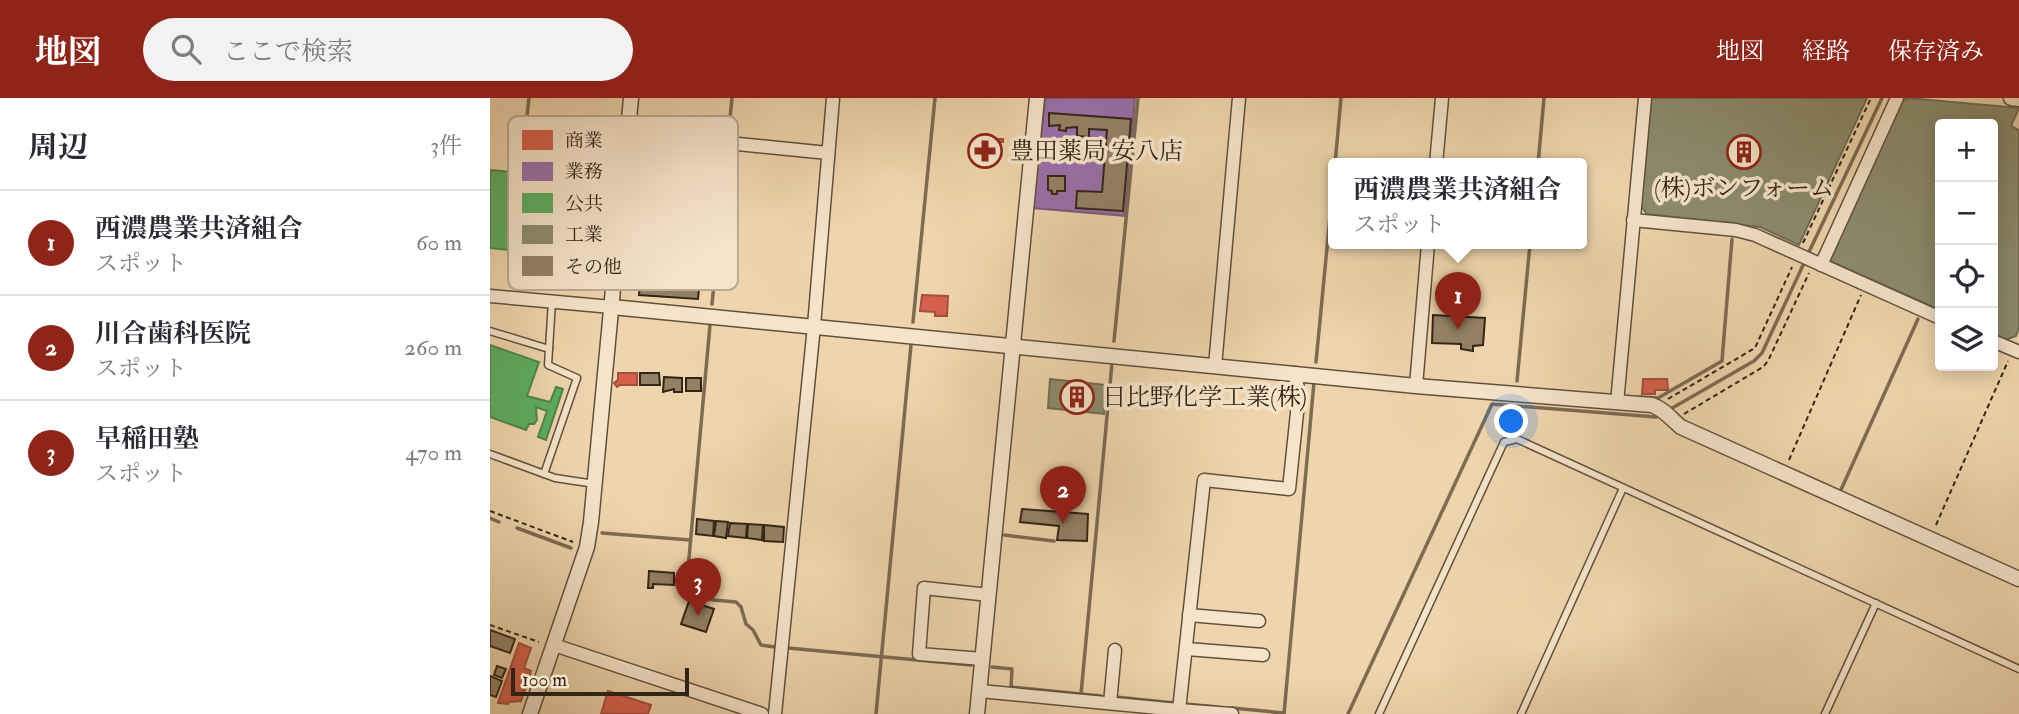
<!DOCTYPE html>
<html lang="ja">
<head>
<meta charset="utf-8">
<style>
	:root { --surface:#fff; --page:#f2f2f3; --text:#2b2b33; --muted:#7c7c81; --line:#e1e1e2; --accent:#8f2418 }
	body { margin:0; font-family:"IM FELL Double Pica","Noto Serif JP",serif; background:var(--page); color:var(--text) }
	.controls { position:absolute; right:21px; top:21px; display:grid; overflow:hidden; border-radius:7px; box-shadow:0 4px 18px #0003 }
	.controls button { width:63px; height:63px; display:grid; place-items:center; padding:0; border:0; border-bottom:2px solid var(--line); background:var(--surface); color:var(--text); font:35px sans-serif }
	.scale { position:absolute; left:21px; bottom:18px; width:178px; box-sizing:border-box; padding-left:7px; border:4px solid #322516; border-top:0; font-size:19px; line-height:24px; white-space:nowrap; color:#322516; -webkit-text-stroke:5px #f5e4ca; paint-order:stroke }
	.you { position:absolute; left:1022px; top:324px; width:24px; height:24px; margin:-18px; border:5px solid #fff; border-radius:50%; background:#1a73e8; box-shadow:0 0 0 10px #1a73e833 }
	.badge { display:grid; place-items:center; width:46px; height:46px; border-radius:50%; background:var(--accent); color:#fff; font-size:23px; font-weight:700 }
	.pin { position:absolute; translate:-50% -58px; filter:drop-shadow(0 2px 4px #0008) }
	.pin::after { content:''; position:absolute; top:37px; width:24px; height:21px; background:inherit; clip-path:polygon(0 0,100% 0,50% 100%) }
	.popup { position:absolute; left:838px; top:60px; width:259px; height:91px; box-sizing:border-box; display:grid; place-content:center; border-radius:7px; background:var(--surface); filter:drop-shadow(0 2px 5px #0005); font-size:23px; white-space:nowrap; color:var(--muted) }
	.popup b { font-size:26px; color:var(--text) }
	.popup::after { content:''; position:absolute; left:50%; top:100%; margin-left:-14px; border:14px solid transparent; border-top-color:var(--surface) }
	.list { margin:0; padding:0; list-style:none }
	h2 { display:flex; justify-content:space-between; align-items:center; height:91px; margin:0; padding:0 28px; font-size:30px }
	h2 small { font-size:23px; font-weight:400; color:var(--muted) }
	.list li { display:grid; grid-template-columns:46px 1fr auto; gap:21px; align-items:center; box-sizing:border-box; height:105px; padding:0 28px; border-top:2px solid var(--line) }
	.list b { display:block; font-size:26px; white-space:nowrap }
	.list p { margin:0; font-size:23px; white-space:nowrap; color:var(--muted) }
	.list em { font-size:23px; font-style:normal; color:var(--muted) }
	.icon { flex:none; width:38px; height:38px; fill:none; stroke:currentColor; stroke-width:2; stroke-linecap:round; stroke-linejoin:round }
	.map { position:relative; flex:none; width:1529px; height:616px; overflow:hidden }
	header { display:flex; align-items:center; gap:42px; box-sizing:border-box; height:98px; padding:0 35px; background:var(--accent); color:#fff }
	header strong { font-size:33px }
	nav { display:flex; gap:38px; margin-inline-start:auto; font-size:24px }
	.search { width:490px; height:63px; background:var(--page); display:flex; align-items:center; gap:18px; box-sizing:border-box; padding:0 24px; border-radius:38px; color:var(--muted); font-size:26px }
	main { display:flex }
	aside { flex:1; background:var(--surface) }
	.map>svg:first-child { display:block }
	.shops { fill:#d6604d; stroke:#a54e3c; stroke-width:2 }
	.offices { fill:#9970ab; stroke:#7a5a7e; stroke-width:2 }
	.public { fill:#5aae61; stroke:#4e854a; stroke-width:2 }
	.industry { fill:#8c8c6e; stroke:#716d54; stroke-width:2 }
	.lines { fill:none; stroke-linecap:round; stroke-linejoin:round }
	.stream { stroke:#7d6b52; stroke-width:3.5 }
	.building { fill:#948165; stroke:#322516; stroke-width:2 }
	.service-casing { stroke:#61513c; stroke-width:9 }
	.minor-casing { stroke:#61513c; stroke-width:15 }
	.tertiary-casing { stroke:#61513c; stroke-width:17 }
	.path { stroke:#322516; stroke-width:2; stroke-dasharray:5 3.5; stroke-linecap:butt }
	.service { stroke:#f5e4ca; stroke-width:6 }
	.minor { stroke:#f5e4ca; stroke-width:12 }
	.tertiary { stroke:#f5e4ca; stroke-width:14 }
	.labels { text-anchor:middle; stroke-width:7; stroke-linejoin:round; paint-order:stroke }
	.poi-label { font-size:24px; fill:#322516; stroke:#f5e4ca; text-anchor:start }
	.key { fill:#f5e4ca; stroke:#baab94; stroke-width:2 }
	.key-label { font-size:19px; fill:#322516 }
</style>
</head>
<body>
<header>
<strong>地図</strong>
<div class="search"><svg class="icon" aria-label="search" viewBox="0 0 24 24"><circle cx="10" cy="10" r="6"/><path d="M15 15l6 6"/></svg>ここで検索</div>
<nav><a>地図</a><a>経路</a><a>保存済み</a></nav>
</header>
<main>
<aside>
<h2>周辺<small>3件</small></h2>
<ul class="list">
<li><span class="badge">1</span><div><b>西濃農業共済組合</b><p>スポット</p></div><em>60 m</em></li>
<li><span class="badge">2</span><div><b>川合歯科医院</b><p>スポット</p></div><em>260 m</em></li>
<li><span class="badge">3</span><div><b>早稲田塾</b><p>スポット</p></div><em>470 m</em></li>
</ul>
</aside>
<div class="map">
<svg width="1529" height="616" viewBox="0 0 1529 616">
	<rect width="100%" height="100%" fill="#efd5ad"/>
	<filter id="stains"><feTurbulence type="fractalNoise" baseFrequency=".00286" numOctaves="4"/><feColorMatrix values="0 0 0 0 .2 0 0 0 0 .09 0 0 0 0 .02 0 0 0 .5 -.17"/></filter>
	<radialGradient id="worn" r=".72"><stop offset=".6" stop-color="#630" stop-opacity="0"/><stop offset="1" stop-color="#630" stop-opacity=".3"/></radialGradient>
	<g class="shops">
		<path d="M483 41H513V44H507L506 63 483 61Z"/>
		<path d="M432 197 458 198 457 218H445V214L430 213Z"/>
		<path d="M128 275H147V287H130L127 289 124 285 128 282Z"/>
		<path d="M1153 281H1177L1178 292H1165V296H1152Z"/>
		<path d="M29 545 41 550 34 570 41 573 31 603 19 604 18 606 8 605Z"/>
		<path d="M118 593 161 607 158 616H111Z"/>
	</g>
	<path class="offices" d="M555 0H645L635 118 543 110Z"/>
	<g class="public">
		<path d="M82 67 107 68 105 99 87 98 82 158 0 150V72L81 79Z"/>
		<path d="M0 247 49 264 37 298 60 304 66 289 73 291 56 342 48 339 57 313 46 309 47 322 44 326H39L36 332 0 319Z"/>
	</g>
	<g class="industry">
		<path d="M1161 0H1377L1309 147 1270 129 1157 116 1151 108Z"/>
		<path d="M1418 0 1529 10 1521 28 1529 32V230L1526 238 1515 242 1503 236V26H1450V212L1342 164 1339 156 1411 3Z"/>
		<path d="M560 281 615 287 614 316 558 310Z"/>
	</g>
	<g class="lines">
		<g class="stream">
			<path d="M39 0 34 45 121 54"/>
			<path d="M238 40 242 0"/>
			<path d="M845 66 851 0"/>
			<path d="M1048 66 1054 0"/>
			<path d="M1318 156 1392 0"/>
			<path d="M222 206 237 52"/>
			<path d="M423 224 445 0"/>
			<path d="M220 227 196 493 224 502 246 504 251 509 256 526 263 532 271 547 285 549"/>
			<path d="M624 243 648 0"/>
			<path d="M826 264 844 77"/>
			<path d="M1027 283 1040 146"/>
			<path d="M1150 299 1168 300 1232 263 1242 141"/>
			<path d="M1177 313 1264 263 1272 255 1315 163"/>
			<path d="M1350 394 1428 221"/>
			<path d="M0 420 9 424"/>
			<path d="M27 430 81 450"/>
			<path d="M112 435 200 442"/>
			<path d="M514 437 564 443"/>
			<path d="M298 550 481 567"/>
			<path d="M502 569 522 571 521 589 611 598"/>
			<path d="M591 596 622 265"/>
			<path d="M626 599 684 605"/>
			<path d="M695 606 727 609"/>
			<path d="M742 610 794 615"/>
			<path d="M386 616 421 247"/>
			<path d="M794 616 824 284"/>
			<path d="M858 616 1002 306 1166 319 1170 317"/>
		</g>
	</g>
	<g class="building">
		<path d="M559 15 641 21 633 113 586 110 587 93 612 94 617 32 599 31V39L587 38V29L576 30V33L569 32 570 27 559 28Z"/>
		<path d="M558 78H575V93H567V96H562V93L558 92Z"/>
		<path d="M177 107 209 109 208 130 175 127Z"/>
		<path d="M151 175 210 180 208 201 149 197Z"/>
		<path d="M943 217 995 220 993 247 983 248V253L971 251V246L942 245Z"/>
		<path d="M150 275H169L170 287H150Z"/>
		<path d="M174 279 192 280V294H184V291L173 294Z"/>
		<rect x="196" y="280" width="15" height="13"/>
		<path d="M532 411 598 416 597 443 567 442 569 428 530 424Z"/>
		<path d="M207 421 224 423 223 438 206 436Z"/>
		<path d="M226 423 238 424 236 440 224 438Z"/>
		<path d="M240 425 257 426 256 440 238 438Z"/>
		<path d="M258 426 273 427 272 442 257 440Z"/>
		<path d="M274 427 294 429 293 444 274 443Z"/>
		<path d="M159 473 184 475V487L163 486V490H158Z"/>
		<path d="M199 503 224 511 216 534 191 526Z"/>
		<path d="M0 532 25 541 20 555 0 548Z"/>
		<path d="M7 568 16 571 12 580 4 577Z"/>
		<path d="M0 578 12 583 6 599 0 597Z"/>
	</g>
	<g class="lines">
		<g class="service-casing">
			<g id="service">
				<path d="M0 233 59 251 58 267 87 280 54 376"/>
				<path d="M59 251 62 203"/>
				<path d="M0 356 65 380 105 386"/>
				<path d="M889 616 1014 344 1027 341 1529 571"/>
				<path d="M1031 616 1133 390"/>
				<path d="M1335 616 1386 505"/>
			</g>
		</g>
		<g class="minor-casing">
			<g id="minor">
				<path d="M138 35 338 55"/>
				<path d="M946 66 952 0"/>
				<path d="M1143 122 1246 132 1265 137 1450 220"/>
				<path d="M1331 167 1407 0"/>
				<path d="M0 198 122 209"/>
				<path d="M1503 243 1529 254"/>
				<path d="M725 268 749 0"/>
				<path d="M926 288 938 146"/>
				<path d="M1127 305 1155 0"/>
				<path d="M699 517 769 523"/>
				<path d="M64 547 272 616"/>
				<path d="M697 551 773 557"/>
				<path d="M493 561 429 556 434 490 499 497"/>
				<path d="M490 593 689 612"/>
				<path d="M620 605 625 552"/>
				<path d="M285 616 324 228 343 0"/>
				<path d="M742 616 689 612 714 382 799 391 809 296 805 275"/>
			</g>
		</g>
		<g class="tertiary-casing">
			<g id="tertiary">
				<path d="M1521 0 1529 1"/>
				<path d="M122 209 926 288 1162 307C1174 311 1181 321 1191 329L1529 481"/>
				<path d="M40 616 97 449 101 424 141 0"/>
				<path d="M487 616 547 0"/>
			</g>
		</g>
		<g class="path">
			<path d="M1313 145 1381 0"/>
			<path d="M1178 301 1265 250 1302 169"/>
			<path d="M1194 316 1273 269 1278 263 1319 175"/>
			<path d="M1299 362 1371 197"/>
			<path d="M0 413 83 444"/>
			<path d="M1446 427 1518 263"/>
			<path d="M0 527 49 544"/>
		</g>
		<use href="#service" class="service"/>
		<use href="#minor" class="minor"/>
		<use href="#tertiary" class="tertiary"/>
	</g>
	<defs>
		<g id="pharmacy-ring" transform="scale(1.75)"><circle r="9.5" fill="#f5e4ca" stroke="#8f2418" stroke-width="1.5"/><path d="M-2-6h4v4h4v4h-4v4h-4v-4h-4v-4h4Z" fill="#8f2418"/></g>
		<g id="building-ring" transform="scale(1.75)"><circle r="9.5" fill="#f5e4ca" stroke="#8f2418" stroke-width="1.5"/><path d="M-4-6H4V6H1V3H-1V6H-4ZM-2.5-4.3h1.7v1.8h-1.7ZM.8-4.3h1.7v1.8H.8ZM-2.5-1h1.7V.8h-1.7ZM.8-1h1.7V.8H.8Z" fill="#8f2418"/></g>
	</defs>
	<g fill-rule="evenodd">
		<use href="#pharmacy-ring" x="495" y="53"/>
		<use href="#building-ring" x="1254" y="54"/>
		<use href="#building-ring" x="587" y="299"/>
	</g>
	<g class="labels">
		<g class="poi-label">
			<text x="520" y="61">豊田薬局 安八店</text>
			<text x="1254" y="98" text-anchor="middle">(株)ボンフォーム</text>
			<text x="612" y="307">日比野化学工業(株)</text>
		</g>
	</g>
	<rect x="18" y="18" width="230" height="174" rx="10" class="key"/>
	<rect x="32" y="32" width="31" height="20" fill="#d6604d"/>
	<rect x="32" y="64" width="31" height="19" fill="#9970ab"/>
	<rect x="32" y="95" width="31" height="20" fill="#5aae61"/>
	<rect x="32" y="127" width="31" height="19" fill="#8c8c6e"/>
	<rect x="32" y="158" width="31" height="20" fill="#948165"/>
	<g class="key-label">
		<text x="75" y="49">商業</text>
		<text x="75" y="80">業務</text>
		<text x="75" y="112">公共</text>
		<text x="75" y="143">工業</text>
		<text x="75" y="175">その他</text>
	</g>
	<rect width="100%" height="100%" filter="url(#stains)"/>
	<rect width="100%" height="100%" fill="url(#worn)"/>
</svg>
<div class="controls">
<button>+</button>
<button>−</button>
<button><svg class="icon" aria-label="locate" viewBox="0 0 24 24"><circle cx="12" cy="12" r="6"/><path d="M12 2v4M12 18v4M2 12h4M18 12h4"/></svg></button>
<button><svg class="icon" aria-label="layers" viewBox="0 0 24 24"><path d="M12 4l9 5-9 5-9-5zM3 14l9 5 9-5"/></svg></button>
</div>
<div class="scale">100 m</div>
<div class="you"></div>
<div class="pin badge" style="left:968px;top:232px">1</div>
<div class="popup"><b>西濃農業共済組合</b>スポット</div>
<div class="pin badge" style="left:573px;top:426px">2</div>
<div class="pin badge" style="left:208px;top:518px">3</div>
</div>
</main>
</body>
</html>
